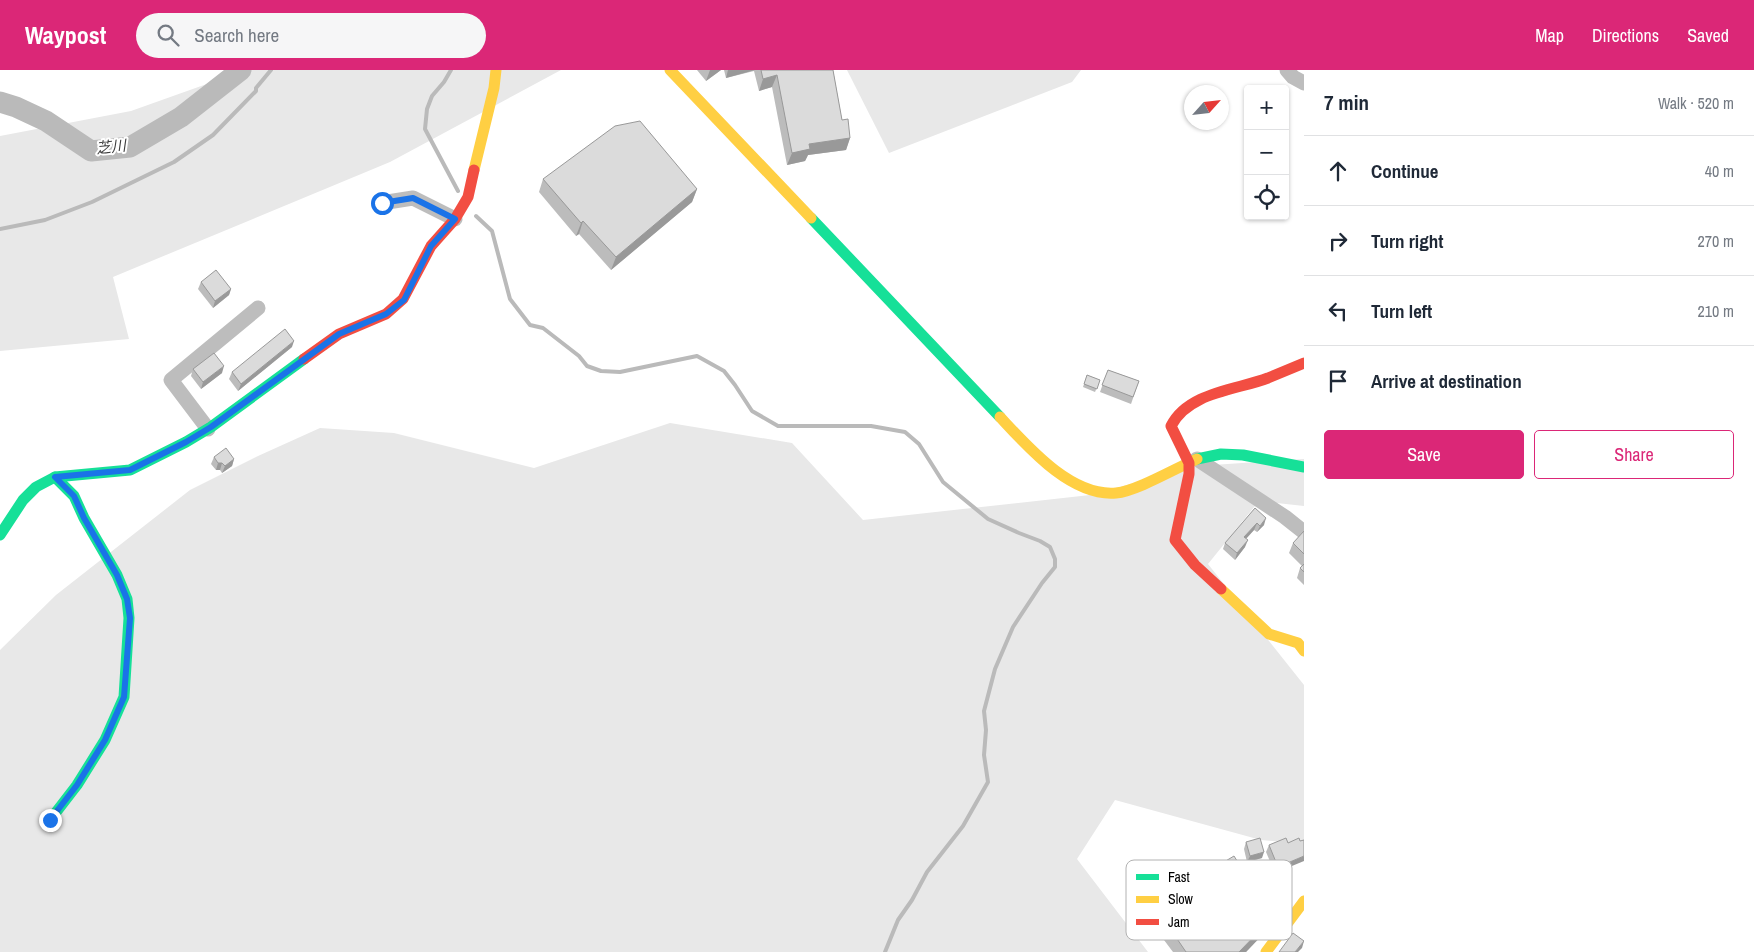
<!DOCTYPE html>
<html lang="en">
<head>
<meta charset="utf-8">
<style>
	:root { --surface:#fff; --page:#f6f6f7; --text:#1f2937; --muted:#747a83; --line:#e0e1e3; --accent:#db2777 }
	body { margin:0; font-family:"Archivo Narrow","Noto Sans JP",sans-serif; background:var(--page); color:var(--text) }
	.controls { position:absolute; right:15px; top:15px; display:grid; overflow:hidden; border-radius:5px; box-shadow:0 1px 4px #0004 }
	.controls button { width:45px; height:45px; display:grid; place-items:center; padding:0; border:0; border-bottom:1px solid var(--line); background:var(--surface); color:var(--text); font:25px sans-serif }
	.compass { position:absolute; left:1184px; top:15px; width:45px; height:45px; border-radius:50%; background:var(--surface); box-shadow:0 1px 4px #0004; rotate:63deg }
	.stop { position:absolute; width:15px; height:15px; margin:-11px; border:4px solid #1a73e8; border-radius:50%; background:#fff }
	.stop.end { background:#1a73e8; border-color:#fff; box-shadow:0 1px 5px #0008 }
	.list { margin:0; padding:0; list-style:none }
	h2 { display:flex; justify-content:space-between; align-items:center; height:65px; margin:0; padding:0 20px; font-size:21px }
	h2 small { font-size:16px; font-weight:400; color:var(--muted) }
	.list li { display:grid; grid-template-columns:32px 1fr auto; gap:15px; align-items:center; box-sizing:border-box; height:70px; padding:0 20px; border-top:1px solid var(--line) }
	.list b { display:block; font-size:19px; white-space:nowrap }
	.list em { font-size:16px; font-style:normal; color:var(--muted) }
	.actions { display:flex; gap:10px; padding:15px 20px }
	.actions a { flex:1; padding:11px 0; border:1px solid var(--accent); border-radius:5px; text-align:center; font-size:18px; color:var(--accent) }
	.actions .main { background:var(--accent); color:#fff }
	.icon { flex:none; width:28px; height:28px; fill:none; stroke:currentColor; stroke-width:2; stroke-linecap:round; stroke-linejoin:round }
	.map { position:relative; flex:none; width:1304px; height:882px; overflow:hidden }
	header { display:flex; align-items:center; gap:30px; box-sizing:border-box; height:70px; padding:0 25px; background:var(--accent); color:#fff }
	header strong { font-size:24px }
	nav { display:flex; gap:28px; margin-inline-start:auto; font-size:18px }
	.search { width:350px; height:45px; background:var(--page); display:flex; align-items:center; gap:12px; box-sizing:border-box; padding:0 18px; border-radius:28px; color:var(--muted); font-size:19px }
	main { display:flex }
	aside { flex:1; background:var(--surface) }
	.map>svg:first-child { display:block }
	.green { fill:#e8e8e8 }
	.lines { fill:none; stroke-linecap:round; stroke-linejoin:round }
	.stream { stroke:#bababa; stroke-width:4 }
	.river { stroke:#bababa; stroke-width:21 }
	.street { stroke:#bdbdbd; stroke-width:15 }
	.fast { stroke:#16e098; stroke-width:11 }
	.slow { stroke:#ffcf43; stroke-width:11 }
	.jam { stroke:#f24e42; stroke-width:11 }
	.wall { fill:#bcbcbc }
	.shaded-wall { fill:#999 }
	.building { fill:#dbdbdb; stroke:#999 }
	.route { stroke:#1a73e8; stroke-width:6 }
	.labels { text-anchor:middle; stroke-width:4; stroke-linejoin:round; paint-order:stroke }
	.water-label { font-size:15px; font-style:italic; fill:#3d3d3d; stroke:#fff }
	.key { fill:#fff; stroke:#b2b2b2; stroke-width:1 }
	.key-label { font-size:14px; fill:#000 }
</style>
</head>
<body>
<header>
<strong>Waypost</strong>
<div class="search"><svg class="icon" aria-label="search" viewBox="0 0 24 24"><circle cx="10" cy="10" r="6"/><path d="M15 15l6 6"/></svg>Search here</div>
<nav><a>Map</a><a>Directions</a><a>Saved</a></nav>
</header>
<main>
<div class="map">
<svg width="1304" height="882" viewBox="0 0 1304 882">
	<rect width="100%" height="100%" fill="#fff"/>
	<g class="green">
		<path d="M246 0H561L390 92 113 207 129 269 0 281V66L131 41Z"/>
		<path d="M847 0H1081L1072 12 889 83Z"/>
		<path d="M670 353 792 373 863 450 1090 425 1198 396 1304 389V436L1259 431 1208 494 1304 615V774L1261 770 1115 730 1077 789 1148 882H0V580L56 525 190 420 258 386 320 358 394 363 534 398Z"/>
	</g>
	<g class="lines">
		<g class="stream">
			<path d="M451 0 444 12 432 26 427 39 425 59 458 121"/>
			<path d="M476 146 492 161 510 229 530 255 543 258 579 286 587 296 601 301 620 302 697 286 724 301 735 315 752 341 778 356H871L905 362 919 374 943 412 988 449 1019 463 1040 471 1050 477 1055 489V497L1042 513 1013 557 995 599 984 641 986 660 984 685 988 712 963 756 927 802 912 830 898 850 885 882"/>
			<path d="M0 159 45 150 92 132 174 92 213 65 256 21V18L271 0"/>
		</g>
		<path class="river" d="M0 32 16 37 46 51 91 81 130 77 181 47 241 0"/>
		<g class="street">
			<path d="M1287 0 1293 7 1304 13"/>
			<path d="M381 133 413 128 455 149"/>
			<path d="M208 359 171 310 258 238"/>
			<path d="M1197 389 1285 447 1304 462"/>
		</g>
		<g class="fast">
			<path d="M811 148 1000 347"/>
			<path d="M1197 389 1221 384 1243 385 1304 397"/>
			<path d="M0 465 23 430 36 417 55 407 130 400 186 372 211 357 304 289"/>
			<path d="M50 750 77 715 105 670 124 627 129 548 127 529 117 505 84 448 74 426 55 407"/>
		</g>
		<g class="slow">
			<path d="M670 0 811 148"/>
			<path d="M474 100 494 18 496 0"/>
			<path d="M1000 347C1028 377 1071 427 1116 423 1137 421 1176 398 1197 389"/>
			<path d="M1221 519 1269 564 1298 573 1304 581"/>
			<path d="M1266 882 1304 831"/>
		</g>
		<g class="jam">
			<path d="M304 289 339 264 386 244 403 229 431 176 455 149 468 127 474 100"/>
			<path d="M1221 519 1195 495 1175 470 1189 404V393L1171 356C1188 322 1237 320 1268 308 1280 303 1292 298 1304 293"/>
		</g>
	</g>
	<g class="wall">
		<path d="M697 0H721L706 11Z"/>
		<path d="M724 0H833L842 50 850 68 846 80 808 85 805 91 787 95 772 17 759 21 754 1 726 8Z"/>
		<path d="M543 109 697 119 692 132 611 200 579 164 576 166 539 122Z"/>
		<path d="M201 212 231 219 229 225 213 238 198 219Z"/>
		<path d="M292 277 238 321 229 309 232 302Z"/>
		<path d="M193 299 222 303 201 319 191 306Z"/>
		<path d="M1108 300 1139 311 1131 334 1100 322Z"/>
		<path d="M1087 305 1100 310 1095 322 1083 317Z"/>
		<path d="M214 387 234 389 232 396 222 403 220 400H216L211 394Z"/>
		<path d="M1255 438 1264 455 1257 462 1254 460 1246 469 1245 477 1235 490 1223 479 1225 473Z"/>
		<path d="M1304 461V515L1297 508 1300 498 1302 496 1289 483 1293 473Z"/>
		<path d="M1246 772 1262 788 1247 792 1244 779Z"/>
		<path d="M1288 773 1275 803 1266 782 1269 775Z"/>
		<path d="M1214 793 1244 802 1239 814 1271 849 1266 861 1246 882H1173L1164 870 1169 857 1220 825 1210 806Z"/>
	</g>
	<g class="shaded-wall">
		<path d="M710 0H721L706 11Z"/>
		<path d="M728 0H755L726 8Z"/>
		<path d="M777 5 772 17 759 21 763 9Z"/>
		<path d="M850 68 846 80 808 85 805 91 787 95 792 83 809 74Z"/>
		<path d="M697 119 692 132 611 200 616 187Z"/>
		<path d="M583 151 579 164 576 166 581 153Z"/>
		<path d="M231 219 229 225 213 238 215 231Z"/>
		<path d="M294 271 292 277 238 321 241 314Z"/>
		<path d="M224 296 222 303 201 319 203 312Z"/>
		<path d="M234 389 232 396 222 403 225 396Z"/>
		<path d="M218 393H222L220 400H216Z"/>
		<path d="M1266 448 1264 455 1257 462 1260 456Z"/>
		<path d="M1257 453 1254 460 1241 474 1244 467Z"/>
		<path d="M1248 470 1245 477 1235 490 1237 483Z"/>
		<path d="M1264 782 1262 788 1247 792 1250 786Z"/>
		<path d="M1304 786V791L1275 803 1278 797Z"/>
		<path d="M1244 802 1239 815 1233 808Z"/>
		<path d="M1271 849 1266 861 1246 882H1239Z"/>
		<path d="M1304 871 1302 878 1298 882H1295Z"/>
	</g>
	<g class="building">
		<path d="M761 0H833L842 50 848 49 850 68 809 74 810 79 792 83 777 5 763 9Z"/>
		<path d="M640 51 697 119 616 187 583 151 581 153 543 109 615 56Z"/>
		<path d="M216 200 231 219 215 231 201 212Z"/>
		<path d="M285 259 294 271 241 314 232 302Z"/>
		<path d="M214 283 224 296 203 312 193 299Z"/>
		<path d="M1108 300 1139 311 1133 327 1102 315Z"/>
		<path d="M1087 305 1100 310 1097 319 1084 314Z"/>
		<path d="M226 378 234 389 225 396 222 393H218L214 387Z"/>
		<path d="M1255 438 1266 448 1260 456 1257 453 1244 467 1248 470 1237 483 1225 473Z"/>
		<path d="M1304 461V484L1293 473Z"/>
		<path d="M1304 494V502L1300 498Z"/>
		<path d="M1260 768 1264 782 1250 786 1246 772Z"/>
		<path d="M1286 768 1288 773 1299 768 1300 771 1304 770V786L1278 797 1269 775Z"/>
		<path d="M1234 786 1244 802 1233 808 1261 835 1262 834 1271 849 1239 882H1186L1169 857 1229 820 1214 793 1216 792 1219 795Z"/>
		<path d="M1293 863 1304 871 1295 882H1279Z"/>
	</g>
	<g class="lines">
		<path class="route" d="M50 750 77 715 105 670 124 627 130 548 127 529 117 505 84 448 74 426 55 407 130 400 186 372 211 357 339 264 386 244 404 230 431 176 455 149 413 128 382 133"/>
	</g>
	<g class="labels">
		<g class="water-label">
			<text transform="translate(111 77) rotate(-6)" y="5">芝川</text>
		</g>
	</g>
	<rect x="1126" y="790" width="166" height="80" rx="8" class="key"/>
	<rect x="1136" y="804" width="23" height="6" fill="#16e098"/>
	<rect x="1136" y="826" width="23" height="7" fill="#ffcf43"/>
	<rect x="1136" y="849" width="23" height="6" fill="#f24e42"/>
	<g class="key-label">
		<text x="1168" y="812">Fast</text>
		<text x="1168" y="834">Slow</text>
		<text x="1168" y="857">Jam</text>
	</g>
</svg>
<div class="controls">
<button>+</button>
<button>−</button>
<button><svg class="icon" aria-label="locate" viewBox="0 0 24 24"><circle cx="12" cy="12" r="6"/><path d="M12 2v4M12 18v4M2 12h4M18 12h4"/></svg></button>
</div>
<svg class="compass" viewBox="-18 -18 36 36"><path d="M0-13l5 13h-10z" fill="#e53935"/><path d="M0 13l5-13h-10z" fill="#747a83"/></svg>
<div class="stop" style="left:382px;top:133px"></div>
<div class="stop end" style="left:50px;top:750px"></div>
</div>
<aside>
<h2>7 min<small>Walk · 520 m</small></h2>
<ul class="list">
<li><svg class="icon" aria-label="ahead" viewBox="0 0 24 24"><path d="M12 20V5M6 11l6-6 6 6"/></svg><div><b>Continue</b></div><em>40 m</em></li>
<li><svg class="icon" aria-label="right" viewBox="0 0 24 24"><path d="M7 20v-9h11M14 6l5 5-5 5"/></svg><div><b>Turn right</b></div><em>270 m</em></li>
<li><svg class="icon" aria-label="left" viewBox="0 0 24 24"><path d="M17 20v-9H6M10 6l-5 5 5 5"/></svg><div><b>Turn left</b></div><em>210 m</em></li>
<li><svg class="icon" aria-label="arrive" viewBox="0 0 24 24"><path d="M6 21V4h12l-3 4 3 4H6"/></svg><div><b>Arrive at destination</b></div></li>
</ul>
<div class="actions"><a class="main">Save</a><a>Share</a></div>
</aside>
</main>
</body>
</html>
